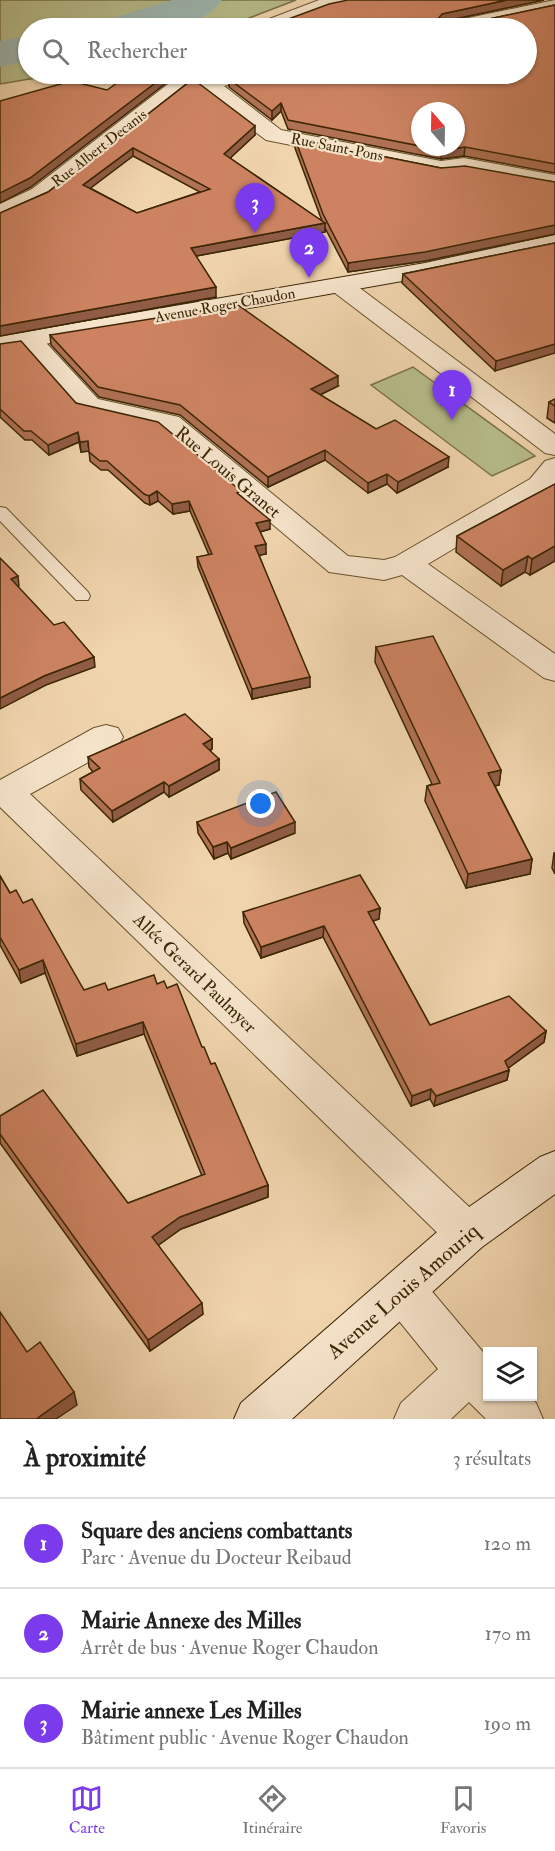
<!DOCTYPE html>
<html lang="fr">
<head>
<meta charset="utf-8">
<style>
	:root { --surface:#fff; --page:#f2f2f2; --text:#222; --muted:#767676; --line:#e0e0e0; --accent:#7c3aed }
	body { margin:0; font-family:"IM FELL Double Pica",serif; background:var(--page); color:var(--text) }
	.controls { position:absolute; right:18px; bottom:18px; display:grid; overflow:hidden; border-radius:0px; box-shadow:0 2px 4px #0004 }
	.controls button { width:54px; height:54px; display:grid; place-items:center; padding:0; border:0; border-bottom:2px solid var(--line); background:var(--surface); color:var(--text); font:30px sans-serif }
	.compass { position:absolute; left:411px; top:102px; width:54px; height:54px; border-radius:50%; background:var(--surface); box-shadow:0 2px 4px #0004; rotate:340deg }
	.you { position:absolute; left:261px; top:804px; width:21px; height:21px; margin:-15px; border:4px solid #fff; border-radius:50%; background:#1a73e8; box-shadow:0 0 0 9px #1a73e833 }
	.badge { display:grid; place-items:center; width:39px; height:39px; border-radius:50%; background:var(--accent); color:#fff; font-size:20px; font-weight:700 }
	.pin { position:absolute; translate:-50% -50px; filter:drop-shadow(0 2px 3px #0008) }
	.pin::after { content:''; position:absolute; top:32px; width:21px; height:18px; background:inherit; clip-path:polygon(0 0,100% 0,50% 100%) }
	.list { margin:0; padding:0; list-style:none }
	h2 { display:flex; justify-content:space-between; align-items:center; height:78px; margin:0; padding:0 24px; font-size:26px }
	h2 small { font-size:20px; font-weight:400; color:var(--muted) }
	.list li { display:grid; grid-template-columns:39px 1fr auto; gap:18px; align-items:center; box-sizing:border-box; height:90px; padding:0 24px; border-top:2px solid var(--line) }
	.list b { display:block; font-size:22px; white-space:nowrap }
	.list p { margin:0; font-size:20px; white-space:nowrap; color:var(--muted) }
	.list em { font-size:20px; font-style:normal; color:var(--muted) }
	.icon { flex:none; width:33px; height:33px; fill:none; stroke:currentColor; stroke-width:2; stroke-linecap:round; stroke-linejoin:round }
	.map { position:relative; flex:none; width:555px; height:1419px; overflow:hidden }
	.search { position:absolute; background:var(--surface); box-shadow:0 2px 4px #0004; left:18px; right:18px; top:18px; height:66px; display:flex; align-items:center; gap:15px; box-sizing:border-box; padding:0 21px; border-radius:33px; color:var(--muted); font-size:22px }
	.sheet { height:348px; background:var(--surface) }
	nav { display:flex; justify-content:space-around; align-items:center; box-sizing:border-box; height:84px; border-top:2px solid var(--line); background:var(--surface); font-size:16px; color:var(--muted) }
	nav a { display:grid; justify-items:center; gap:3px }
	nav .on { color:var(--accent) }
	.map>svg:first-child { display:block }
	.green { fill:#b7bd8b; stroke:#7a7248; stroke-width:1.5 }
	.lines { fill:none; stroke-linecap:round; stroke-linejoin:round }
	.river { fill:#9cb7b2; fill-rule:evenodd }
	.lane-casing { stroke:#69522e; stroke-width:2 }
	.street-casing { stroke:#69522e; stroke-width:2 }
	.secondary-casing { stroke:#3c2604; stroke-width:2 }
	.lane { fill:#f5e3ca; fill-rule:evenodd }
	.street { fill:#f5e3ca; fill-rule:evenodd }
	.secondary { fill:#f5e3ca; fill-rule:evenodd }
	.wall { fill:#b07154; stroke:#3c2604; stroke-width:1.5; fill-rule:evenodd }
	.shaded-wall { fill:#905c45; stroke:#3c2604; stroke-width:1.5 }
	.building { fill:#cd8362; stroke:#3c2604; stroke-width:1.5; fill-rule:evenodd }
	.labels { text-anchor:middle; stroke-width:4.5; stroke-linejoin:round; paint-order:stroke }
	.far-street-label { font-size:15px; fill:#3c2604; stroke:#f5e3ca }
	.street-label { font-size:18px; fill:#3c2604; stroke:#f5e3ca }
	.near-street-label { font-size:21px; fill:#3c2604; stroke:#f5e3ca }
</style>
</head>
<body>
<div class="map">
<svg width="555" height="1419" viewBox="0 0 555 1419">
	<rect width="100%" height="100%" fill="#f0d4ad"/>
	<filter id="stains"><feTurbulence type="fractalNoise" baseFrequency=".00333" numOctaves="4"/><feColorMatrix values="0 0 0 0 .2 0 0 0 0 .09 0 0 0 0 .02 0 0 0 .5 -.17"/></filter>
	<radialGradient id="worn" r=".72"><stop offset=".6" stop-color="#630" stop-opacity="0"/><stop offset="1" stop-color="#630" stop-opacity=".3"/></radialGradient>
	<g class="green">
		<path d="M0 0H296L223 28H28V74H59L0 84Z"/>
		<path d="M413 367 535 456 492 476 371 385Z"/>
	</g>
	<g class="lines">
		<g class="river">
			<path d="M172 0H222C199 33 139 32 103 28L109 19Z"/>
			<path d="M28 36V61L0 67V41Z"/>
		</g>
		<g class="lane-casing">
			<path id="lane" d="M0 507 6 508 88 592 90 596 88 600H76L0 521Z"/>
		</g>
		<g class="street-casing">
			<g id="street">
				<path d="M359 0 356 4 328 10 280 28H253L256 24 319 0Z"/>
				<path d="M555 0V11L474 28H439L442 24 449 22Z"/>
				<path d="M181 74H203L209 76 260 74 257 78 224 86 281 130 441 161 464 158 555 175V189L464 172 441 175 266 140 193 85 48 199 0 220V204L32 189Z"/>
				<path d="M340 278 349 280 555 434V455L545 453 331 290 328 285 331 280Z"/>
				<path d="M28 331 37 333 98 399 179 417 348 556 384 560 395 557 530 479 545 461 555 458V485L550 491 428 564 555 654V681L544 678 402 575 384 580 329 572 160 429 79 411 15 339 19 333Z"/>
				<path d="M106 725 118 728 123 737 118 746 30 794 482 1219 488 1233 482 1247 467 1253 452 1247 0 807V780L94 728Z"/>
				<path d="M403 1270 419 1276 488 1358V1396H530L536 1403 543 1419H486L469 1402 451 1419H394L401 1403 438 1369 387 1306 381 1291 387 1276Z"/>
			</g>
		</g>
		<g class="secondary-casing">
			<g id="secondary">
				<path d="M555 235V249L425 277 0 352V336L425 263Z"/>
				<path d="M555 1151V1194L482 1247 292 1419H234L241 1403 452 1219 540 1157Z"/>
			</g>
		</g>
		<use href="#lane" class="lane"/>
		<use href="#street" class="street"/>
		<use href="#secondary" class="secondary"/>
	</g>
	<g class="wall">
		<path d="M544 0 441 22H475L555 5V173L464 156 441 159 288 129 281 111 272 120 229 87V79L526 74 264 28ZM420 111 456 147H420Z"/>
		<path d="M193 79 255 135 230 158 322 221 295 148V139L441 168 555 182V234L425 261 348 272 325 228V232L196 256 216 297 0 336V213L48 192ZM133 156 200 192 137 213 90 188Z"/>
		<path d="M555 243 495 371 402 283 403 274Z"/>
		<path d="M50 335 338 386 320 395 376 429 448 467 397 493 387 484 368 493 325 460 268 487 180 415 99 397 51 345Z"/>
		<path d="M0 344 76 403 241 496 270 529 260 532 266 554 259 555 310 687 252 699 198 567 197 557 209 555 190 511 173 514 158 501 150 505 145 503 108 470H101L90 461 89 451 81 452 79 442 49 455 32 440H25L0 417Z"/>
		<path d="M555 399V423L547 418 549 402Z"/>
		<path d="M555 484V561L530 575 525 572 501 586 456 552 457 536Z"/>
		<path d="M376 647 501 770 499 785 495 786 532 859 530 874 466 888 425 801 427 786 432 784 375 662Z"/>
		<path d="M212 739V749L210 751 219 759V770L169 797 164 792 113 822 81 790 80 779 93 772 89 767 88 757Z"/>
		<path d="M197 822 295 833 231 859 228 853 214 859 198 833Z"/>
		<path d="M554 853H555V874L552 868Z"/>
		<path d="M0 876 10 893 23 903 84 990H108L157 984 167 988 211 1064 268 1185V1197L181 1229 158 1245 203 1314 150 1351 0 1143V1116L128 1203 202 1176 144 1034 77 1056 45 973 21 983 0 945Z"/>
		<path d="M380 908 379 919 373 921 430 1025 546 1031 544 1042 508 1068 509 1070 507 1080 434 1106 430 1099 411 1106 323 937 261 958 244 923 243 912Z"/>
	</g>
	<g class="shaded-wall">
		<path d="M507 0H544L441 22 437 28V20L442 14Z"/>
		<path d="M167 74H178L31 187 0 203V193Z"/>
		<path d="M281 103V111L272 120V111Z"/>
		<path d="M255 126V135L225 163 224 154Z"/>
		<path d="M465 147 464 156 441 159 442 150Z"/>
		<path d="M133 148V156L84 193 83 185Z"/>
		<path d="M325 223V232L191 257V248Z"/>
		<path d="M555 225V234L425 261 348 272V263Z"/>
		<path d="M216 287V297L0 336V326Z"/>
		<path d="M555 344V353L495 371 496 361Z"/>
		<path d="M338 376V386L311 399V389Z"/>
		<path d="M78 432 79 442 49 455 48 445Z"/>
		<path d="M88 441 89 451 81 452 80 442Z"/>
		<path d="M325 450V460L268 487V477Z"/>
		<path d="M449 457 448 467 397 493 398 482Z"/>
		<path d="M387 474V484L368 493V483Z"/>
		<path d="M157 491 158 501 150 505 149 496Z"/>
		<path d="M189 501 190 511 173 514 172 504Z"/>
		<path d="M270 520V529L256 533V523Z"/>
		<path d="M266 544V554L256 556 255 546Z"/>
		<path d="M555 546V561L530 575 532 559Z"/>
		<path d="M528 556 525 572 501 586 503 570Z"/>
		<path d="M18 576 19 586 13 589 11 579Z"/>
		<path d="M94 657 95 667 46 685 0 709V698L44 676Z"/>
		<path d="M310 677V687L252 699V689Z"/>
		<path d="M212 739V749L203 755V744Z"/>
		<path d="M219 759V770L169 797V786Z"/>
		<path d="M501 770 499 785 486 787 488 773Z"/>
		<path d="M164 782V792L113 822 112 811Z"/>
		<path d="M295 822V833L231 859V848Z"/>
		<path d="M227 842 228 853 214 859 213 847Z"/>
		<path d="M532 859 530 874 466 888 468 874Z"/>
		<path d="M380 908 379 919 367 923 368 912Z"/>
		<path d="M324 926 323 937 261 958V947Z"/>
		<path d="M43 960 45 973 21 983 19 970Z"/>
		<path d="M143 1022 144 1034 77 1056 76 1044Z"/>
		<path d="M546 1031 544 1042 503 1072 505 1061Z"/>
		<path d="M509 1070 507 1080 434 1106 436 1096Z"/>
		<path d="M431 1089 430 1099 411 1106 412 1096Z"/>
		<path d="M268 1185V1197L181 1229 153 1249 152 1237 180 1217Z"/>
		<path d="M202 1303 203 1314 150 1351 148 1340Z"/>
		<path d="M74 1392 77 1405 56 1419H36Z"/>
	</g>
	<g class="building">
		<path d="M348 0H507L442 14 437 20 440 22H475L555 5V164L465 147 442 150 426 147H456V111H420V146L288 120 281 103 272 111 229 79 250 74H526V28H264L329 4Z"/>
		<path d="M130 74H167L30 178 0 193V101L71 81 107 90Z"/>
		<path d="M193 79 255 126 224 154 325 223 191 248 216 287 0 326V213L48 192ZM133 148 210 189 137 213 83 185Z"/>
		<path d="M295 139 441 168 465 166 555 182V225L425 252 348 263 323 214Z"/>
		<path d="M555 243V344L496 361 403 274Z"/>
		<path d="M238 305 338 376 311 389 376 429 395 420 449 457 398 482 387 474 368 483 325 450 268 477 180 405 98 387 50 335Z"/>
		<path d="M21 341 76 403 158 422 241 491 237 493 270 520 256 523 266 544 255 546 310 677 252 689 197 557 212 554 189 501 172 504 157 491 149 496 144 494 107 461H100L89 452 88 441 80 442 78 432 48 445 31 431H24L0 409V344Z"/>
		<path d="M555 399V406L549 402Z"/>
		<path d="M555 484V546L532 559 528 556 503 570 457 536Z"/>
		<path d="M0 558 18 576 11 579 54 625 64 622 94 657 44 676 0 698Z"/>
		<path d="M433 636 501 770 488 773 532 859 468 874 427 786 440 783 376 647Z"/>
		<path d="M185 714 212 739 203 744 219 759 169 786 164 782 112 811 80 779 100 768 88 757Z"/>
		<path d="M276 792 295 822 231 848 227 842 213 847 197 822Z"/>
		<path d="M360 875 380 908 368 912 430 1025 509 996 546 1031 505 1061 509 1070 436 1096 431 1089 412 1096 324 926 261 947 243 912Z"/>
		<path d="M0 876 10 893 16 890 23 903 32 899 84 990 105 983 108 990 154 975 157 984 164 981 167 988 177 984 202 1047H204L211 1064 215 1063 268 1185 180 1217 152 1237 202 1303 148 1340 0 1134V1116L43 1090 128 1203 205 1174 143 1022 76 1044 43 960 19 970 0 937Z"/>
		<path d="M0 1312 27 1352 40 1342 74 1392 36 1419H0Z"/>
	</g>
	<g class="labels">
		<g class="far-street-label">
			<text transform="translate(337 147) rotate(11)" y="5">Rue Saint-Pons</text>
			<text transform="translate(99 148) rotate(-38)" y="5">Rue Albert Decanis</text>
			<text transform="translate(225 305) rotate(-10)" y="5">Avenue Roger Chaudon</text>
		</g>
		<g class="street-label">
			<text transform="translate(228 472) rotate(40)" y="6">Rue Louis Granet</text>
			<text transform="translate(195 973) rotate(44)" y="6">Allée Gerard Paulmyer</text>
		</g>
		<g class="near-street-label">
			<text transform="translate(403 1291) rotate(-41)" y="7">Avenue Louis Amouriq</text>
		</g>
	</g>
	<rect width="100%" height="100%" filter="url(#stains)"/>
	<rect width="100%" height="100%" fill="url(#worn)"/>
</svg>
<div class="controls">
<button><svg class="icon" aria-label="layers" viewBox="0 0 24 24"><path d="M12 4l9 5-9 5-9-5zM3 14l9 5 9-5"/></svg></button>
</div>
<svg class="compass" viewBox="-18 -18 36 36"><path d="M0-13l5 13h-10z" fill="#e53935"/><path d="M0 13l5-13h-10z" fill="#767676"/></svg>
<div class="you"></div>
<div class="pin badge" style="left:452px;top:420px">1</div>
<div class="pin badge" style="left:309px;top:278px">2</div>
<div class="pin badge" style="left:255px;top:233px">3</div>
<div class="search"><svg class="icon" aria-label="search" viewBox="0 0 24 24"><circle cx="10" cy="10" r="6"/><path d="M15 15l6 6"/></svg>Rechercher</div>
</div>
<section class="sheet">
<h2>À proximité<small>3 résultats</small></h2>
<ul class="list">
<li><span class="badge">1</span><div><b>Square des anciens combattants</b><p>Parc · Avenue du Docteur Reibaud</p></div><em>120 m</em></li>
<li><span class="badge">2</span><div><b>Mairie Annexe des Milles</b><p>Arrêt de bus · Avenue Roger Chaudon</p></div><em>170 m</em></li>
<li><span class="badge">3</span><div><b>Mairie annexe Les Milles</b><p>Bâtiment public · Avenue Roger Chaudon</p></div><em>190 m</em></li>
</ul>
</section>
<nav>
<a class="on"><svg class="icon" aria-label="map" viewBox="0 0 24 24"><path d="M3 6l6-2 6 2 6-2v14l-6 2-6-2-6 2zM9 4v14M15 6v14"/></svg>Carte</a>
<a><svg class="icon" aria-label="directions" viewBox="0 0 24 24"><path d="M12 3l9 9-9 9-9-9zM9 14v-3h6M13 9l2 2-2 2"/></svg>Itinéraire</a>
<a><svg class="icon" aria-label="saved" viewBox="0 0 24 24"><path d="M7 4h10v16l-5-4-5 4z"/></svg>Favoris</a>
</nav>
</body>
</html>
